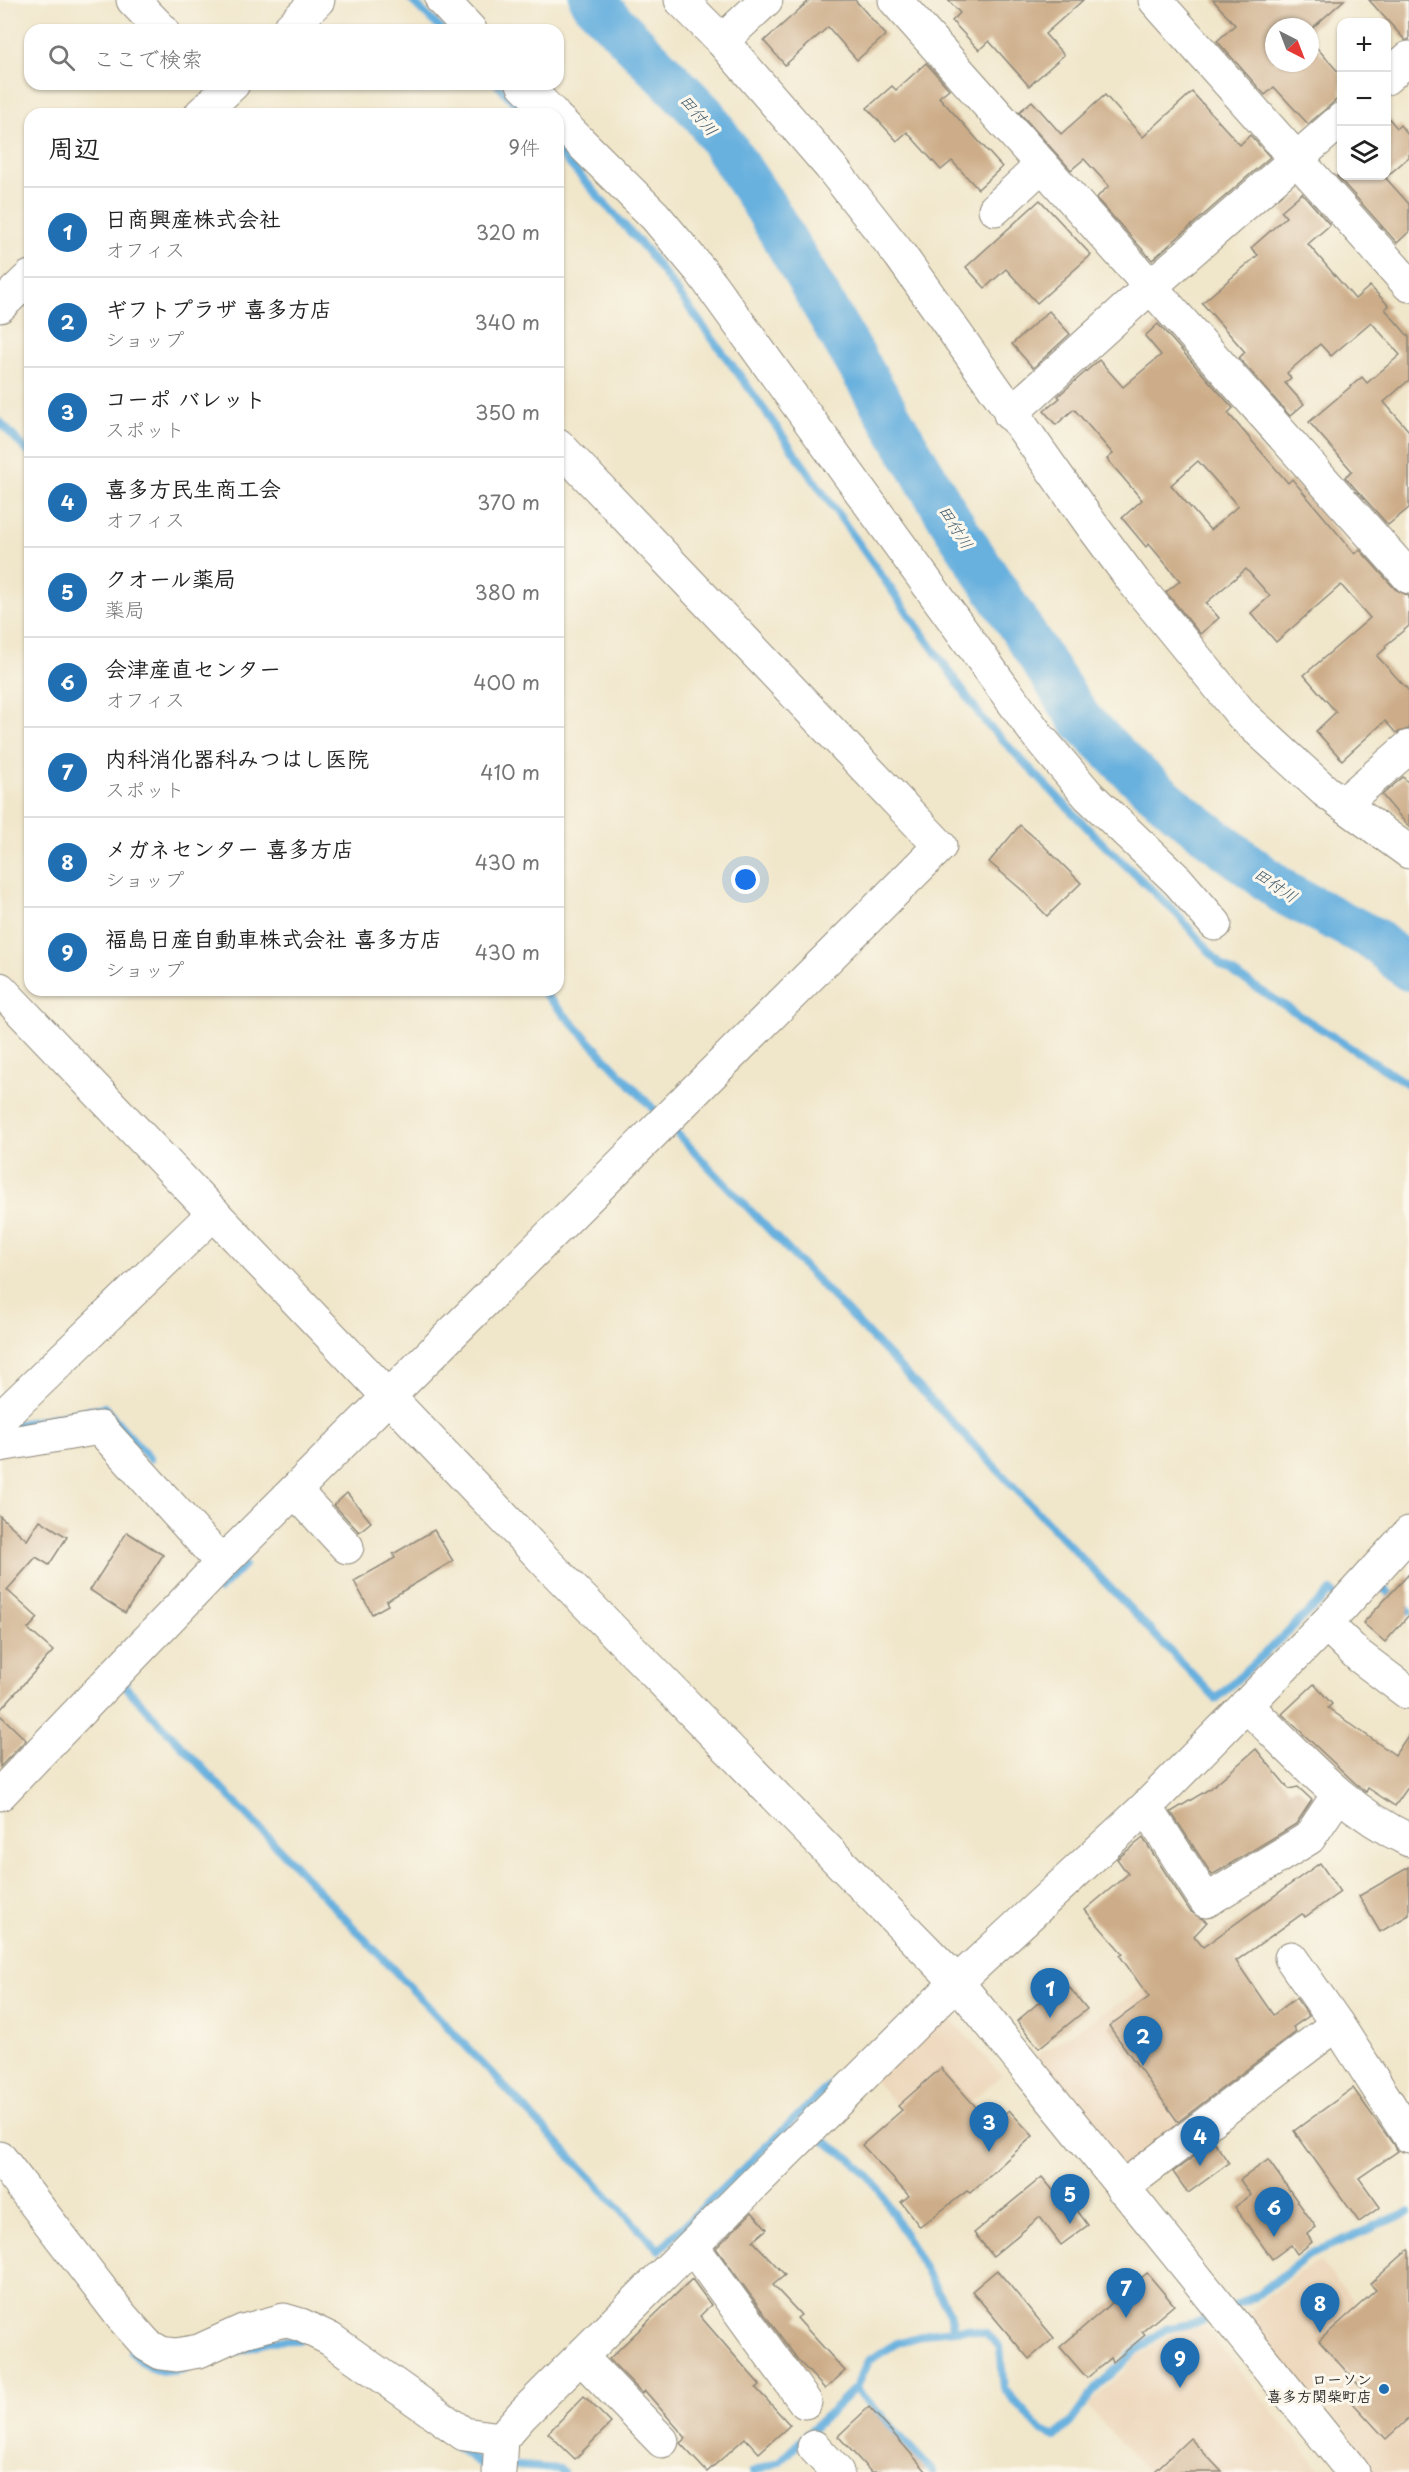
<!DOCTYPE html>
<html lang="ja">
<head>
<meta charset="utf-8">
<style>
	:root { --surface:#fff; --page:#f2f2f2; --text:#222; --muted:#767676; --line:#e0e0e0; --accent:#1f6fb2 }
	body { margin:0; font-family:"Playpen Sans","Klee One",sans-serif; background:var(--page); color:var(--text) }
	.controls { position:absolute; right:18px; top:18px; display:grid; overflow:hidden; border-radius:12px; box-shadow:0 2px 4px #0004 }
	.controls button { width:54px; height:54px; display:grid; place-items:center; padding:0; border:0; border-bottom:2px solid var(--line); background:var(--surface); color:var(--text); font:30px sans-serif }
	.compass { position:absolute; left:1265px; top:18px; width:54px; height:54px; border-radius:50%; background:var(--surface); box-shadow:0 2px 4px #0004; rotate:138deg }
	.you { position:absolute; left:746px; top:880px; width:21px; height:21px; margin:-15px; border:4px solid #fff; border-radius:50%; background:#1a73e8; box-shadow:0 0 0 9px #1a73e833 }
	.badge { display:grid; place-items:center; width:39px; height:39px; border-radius:50%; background:var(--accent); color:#fff; font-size:20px; font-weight:700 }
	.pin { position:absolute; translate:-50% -50px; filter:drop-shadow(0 2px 3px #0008) }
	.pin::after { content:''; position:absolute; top:32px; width:21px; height:18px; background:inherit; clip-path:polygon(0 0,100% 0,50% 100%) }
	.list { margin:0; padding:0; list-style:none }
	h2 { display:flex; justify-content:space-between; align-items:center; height:78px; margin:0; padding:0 24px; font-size:26px }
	h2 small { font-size:20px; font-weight:400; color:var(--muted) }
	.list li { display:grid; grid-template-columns:39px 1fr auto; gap:18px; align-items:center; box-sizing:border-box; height:90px; padding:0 24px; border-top:2px solid var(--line) }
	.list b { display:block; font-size:22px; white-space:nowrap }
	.list p { margin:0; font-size:20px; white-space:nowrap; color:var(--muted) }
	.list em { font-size:20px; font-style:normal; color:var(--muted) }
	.icon { flex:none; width:33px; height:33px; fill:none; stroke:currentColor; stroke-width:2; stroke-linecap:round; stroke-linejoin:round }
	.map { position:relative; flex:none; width:1409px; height:2472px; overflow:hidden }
	.search { position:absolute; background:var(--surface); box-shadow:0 2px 4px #0004; left:24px; top:24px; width:540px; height:66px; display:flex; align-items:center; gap:15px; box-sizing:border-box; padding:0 21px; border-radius:18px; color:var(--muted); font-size:22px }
	.panel { position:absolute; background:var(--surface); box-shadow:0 2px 4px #0004; left:24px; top:108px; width:540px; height:888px; border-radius:18px }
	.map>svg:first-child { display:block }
	.built { fill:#edd7bb }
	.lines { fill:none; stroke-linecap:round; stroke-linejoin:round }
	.stream { stroke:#67b0de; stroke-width:8 }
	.river { stroke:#67b0de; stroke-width:44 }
	.building { fill:#cdad89; fill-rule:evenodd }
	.minor-casing { stroke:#8e887a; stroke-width:35 }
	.minor { stroke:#fff; stroke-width:33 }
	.poi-dot { fill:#1f6fb2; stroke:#fbf7ec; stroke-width:2 }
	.labels { text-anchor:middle; stroke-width:6; stroke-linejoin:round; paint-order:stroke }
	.poi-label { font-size:15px; font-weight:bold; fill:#2b2b2b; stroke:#fbf7ec; text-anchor:end }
	.water-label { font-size:16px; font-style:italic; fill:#405a6a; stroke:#fbf7ec }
</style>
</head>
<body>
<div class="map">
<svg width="1409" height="2472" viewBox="0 0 1409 2472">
	<rect width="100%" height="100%" fill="#fbf7ec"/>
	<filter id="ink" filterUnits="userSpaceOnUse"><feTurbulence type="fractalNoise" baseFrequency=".0167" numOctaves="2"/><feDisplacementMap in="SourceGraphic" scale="12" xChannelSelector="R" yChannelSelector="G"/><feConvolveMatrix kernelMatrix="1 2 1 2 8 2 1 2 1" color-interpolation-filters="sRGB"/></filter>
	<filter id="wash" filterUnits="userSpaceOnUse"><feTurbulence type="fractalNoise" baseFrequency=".008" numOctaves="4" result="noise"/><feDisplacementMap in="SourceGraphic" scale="24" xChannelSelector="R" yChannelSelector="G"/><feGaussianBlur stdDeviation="1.35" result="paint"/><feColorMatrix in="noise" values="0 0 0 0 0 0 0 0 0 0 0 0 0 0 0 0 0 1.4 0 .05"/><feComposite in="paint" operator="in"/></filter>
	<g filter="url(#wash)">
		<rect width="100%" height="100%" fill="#f0e6ca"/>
		<g class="built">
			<path d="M1177 1967 1252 2074 1118 2172 1033 2058Z"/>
			<path d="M942 2009 1001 2075 927 2140 869 2074Z"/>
			<path d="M1320 2262 1398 2351 1325 2415 1244 2316 1297 2273Z"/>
			<path d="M1205 2328 1322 2472H1148L1087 2406 1125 2371 1134 2358 1177 2329Z"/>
			<path d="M1402 2351 1409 2359V2472H1374L1326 2419Z"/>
		</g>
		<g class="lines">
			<g class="stream">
				<path d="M411 0 442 30"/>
				<path d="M497 84 525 114"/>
				<path d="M558 151 647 251 746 384 985 722 1097 838 1177 914 1221 965 1409 1085"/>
				<path d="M0 422 30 454"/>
				<path d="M541 990 659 1115"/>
				<path d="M670 1126 1216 1699 1331 1591 1338 1601"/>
				<path d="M10 1426 104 1407 150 1459"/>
				<path d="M1375 1581 1409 1611"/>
				<path d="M219 1590 244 1565 238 1558"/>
				<path d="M126 1680 122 1683 659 2250 864 2052"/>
				<path d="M815 2135 850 2158 877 2186 950 2313 954 2330"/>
				<path d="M1229 2309 1260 2293 1310 2254 1409 2212"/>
				<path d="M132 2352C148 2370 162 2375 185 2369"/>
				<path d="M236 2352 267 2341 299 2340"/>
				<path d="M855 2388 933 2472"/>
				<path d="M453 2444 481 2464 492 2465"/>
				<path d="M507 2465 559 2469 563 2472"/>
				<path d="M753 2472 780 2461 856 2387 868 2361 897 2343 934 2332 967 2329 986 2333 1000 2347 1004 2389 1042 2431 1055 2437 1071 2422 1096 2388 1138 2349 1166 2329 1199 2322 1216 2315"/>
			</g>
			<path class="river" d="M591 0 704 115 766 208 951 521 1080 719 1132 771 1182 814 1286 894 1374 939 1409 969"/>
		</g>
		<g id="blocks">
			<g class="building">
				<path d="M810 0H855L886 35 857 60 828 27 785 65 764 41Z"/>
				<path d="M948 0H1083L1045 34 1064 55 1029 86 989 41 979 50 952 21 960 13Z"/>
				<path d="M1213 0H1344L1310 30V27H1274V63H1310V40L1341 75V96L1308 124 1274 87 1265 95 1217 41 1235 25Z"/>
				<path d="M1369 0H1409V40H1405Z"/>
				<path d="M926 63 949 89 939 97 1002 167 978 189 952 161 941 170 907 132 897 141 867 108 892 86 896 90Z"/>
				<path d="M1192 92 1240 145 1250 135 1270 157 1152 260 1096 198 1109 186 1084 159 1071 170 1019 112 1032 101 1061 134 1105 95 1143 137Z"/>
				<path d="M1386 115 1397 128 1400 125 1409 136V157L1386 177Z"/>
				<path d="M1337 176H1384L1409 204V232L1397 243Z"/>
				<path d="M1302 193 1330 225 1308 244 1355 299 1370 286 1389 306 1385 309 1409 337V380L1384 402 1409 431V508L1388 525 1345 477 1352 471 1309 422 1362 377 1367 383 1400 355 1371 322 1331 356 1320 344 1287 373 1291 378 1285 383 1304 404 1290 416 1239 358 1245 352 1202 303 1258 255 1251 248 1286 217 1281 211Z"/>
				<path d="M1040 200 1091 255 1037 303 1006 269 985 288 966 267Z"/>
				<path d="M1049 311 1070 334 1033 368 1012 344Z"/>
				<path d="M1158 324 1233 408 1228 413 1288 483 1292 479 1355 554 1360 550 1395 589 1409 596V626L1385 646 1386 648 1377 656 1409 691V729L1396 733 1385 721 1342 760 1316 731 1336 712 1304 675 1370 618 1341 585 1276 642 1251 613 1270 596 1246 569 1206 603 1219 618 1200 634 1166 592 1180 581 1149 544 1146 547 1122 518 1142 500 1107 459 1113 454 1074 409 1056 425 1044 411 1060 398 1058 396 1099 360 1123 387 1161 355 1145 336ZM1198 461 1238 506 1210 530 1171 485Z"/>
				<path d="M1403 777 1409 783V827L1382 795Z"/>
				<path d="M1020 825 1042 844 1081 883 1047 916 1023 891 989 862Z"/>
				<path d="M347 1493 371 1522 359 1532 334 1505Z"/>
				<path d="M0 1516 27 1540 40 1520 67 1537 49 1565 36 1557 7 1590 38 1618 28 1629 53 1651 0 1710Z"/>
				<path d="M434 1530 453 1561 386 1601 388 1605 372 1614 354 1581 395 1558 393 1554Z"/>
				<path d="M127 1532 163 1555 125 1613 90 1590Z"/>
				<path d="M1409 1574V1615L1385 1642 1363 1623Z"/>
				<path d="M1314 1684 1332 1704 1328 1708 1395 1755 1409 1734V1786L1395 1806 1368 1788 1366 1792 1354 1782 1282 1714Z"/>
				<path d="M0 1715 26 1740 0 1767Z"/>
				<path d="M1256 1749 1289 1789 1298 1787 1312 1800 1296 1824 1212 1875 1171 1812 1211 1788Z"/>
				<path d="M1143 1838 1190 1911 1207 1922 1194 1936 1203 1947 1320 1863 1340 1892 1305 1917 1302 1914 1236 1961 1273 2015 1296 1998 1309 2016 1293 2027 1296 2032 1178 2122 1109 2026 1149 1997 1120 1956 1123 1954 1085 1910 1128 1874 1117 1859Z"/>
				<path d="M1409 1867V1915L1380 1932 1359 1896Z"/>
				<path d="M1064 1981 1087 2009 1039 2048 1017 2021Z"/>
				<path d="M941 2068 992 2125 1009 2110 1033 2136 970 2193 967 2191 920 2227 901 2202 909 2196 862 2145 902 2110 898 2106Z"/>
				<path d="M1353 2088 1398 2151 1359 2178 1380 2207 1359 2222 1294 2131Z"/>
				<path d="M1214 2142 1229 2163 1188 2193 1173 2172Z"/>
				<path d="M1268 2160 1316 2227 1307 2234 1312 2242 1297 2254 1291 2245 1272 2259 1235 2207 1251 2195 1240 2180Z"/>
				<path d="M1042 2177 1066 2206 1071 2202 1088 2225 1061 2245 1040 2217 993 2256 974 2233Z"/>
				<path d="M752 2212 767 2229 753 2241 785 2275 773 2285 801 2315 797 2318 845 2371 825 2389 798 2360 716 2248Z"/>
				<path d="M1409 2249V2418L1386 2439 1352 2402 1364 2391 1319 2341 1376 2290 1370 2284Z"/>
				<path d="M997 2270 1054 2338 1029 2359 972 2291Z"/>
				<path d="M1147 2273 1174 2305 1142 2332 1145 2335 1113 2362 1111 2358 1087 2378 1060 2347Z"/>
				<path d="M692 2279 711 2305 700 2316 760 2385 756 2388 790 2425 759 2453 745 2438 707 2472 680 2443 686 2438 645 2391 642 2393 609 2359Z"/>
				<path d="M584 2396 611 2423 575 2459 548 2433Z"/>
				<path d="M869 2407 892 2432 927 2472H871L838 2436Z"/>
				<path d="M1190 2438 1222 2472H1154Z"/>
			</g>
		</g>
	</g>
	<g filter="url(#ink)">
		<use href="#blocks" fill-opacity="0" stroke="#8e887a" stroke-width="1.5"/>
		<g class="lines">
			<g class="minor-casing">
				<g id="minor">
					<path d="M133 0 162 30"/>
					<path d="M442 0 470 30"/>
					<path d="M681 0 722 41 830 166 900 255 1091 524 1134 582 1243 716 1325 791 1409 852"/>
					<path d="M895 0 1409 577"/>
					<path d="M1155 0 1409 285"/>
					<path d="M288 30 318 0"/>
					<path d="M722 41 766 0"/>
					<path d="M1386 78 1409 58"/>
					<path d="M523 84 553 114"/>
					<path d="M201 114 233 84"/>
					<path d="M558 120 655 216 701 271 1038 736 1088 795 1178 881 1215 924"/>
					<path d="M995 209 1042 165"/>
					<path d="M0 306 30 277"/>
					<path d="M1010 414 1150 287 1342 119"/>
					<path d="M1343 804 1409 747"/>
					<path d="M0 989 548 1564 957 1982 1353 2472"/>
					<path d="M0 1419 214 1213"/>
					<path d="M0 1445 100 1428 222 1563"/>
					<path d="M295 1491 347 1547"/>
					<path d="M1326 1624 1359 1656 1407 1692"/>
					<path d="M1246 1705C1297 1754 1344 1810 1409 1840"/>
					<path d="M0 1794 222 1563 940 846 558 445"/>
					<path d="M1146 1807 1206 1901 1309 1838 1338 1795"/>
					<path d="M1291 1958 1337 2024 1409 2136"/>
					<path d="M0 2158 122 2317 147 2345 161 2353 176 2355 199 2351 243 2331 284 2320 301 2325 330 2339 464 2434 501 2439"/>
					<path d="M1122 2188 1337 2024"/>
					<path d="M692 2246 805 2402"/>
					<path d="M581 2357 662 2441"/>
					<path d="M814 2447 837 2472"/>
					<path d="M499 2472 501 2439 522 2415 957 1982 1146 1807 1326 1624 1409 1533"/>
				</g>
			</g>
			<use href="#minor" class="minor"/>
		</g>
	</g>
	<circle class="poi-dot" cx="1384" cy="2389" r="6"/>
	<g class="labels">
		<g class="poi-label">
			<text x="1372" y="2385">ローソン<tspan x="1372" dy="17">喜多方関柴町店</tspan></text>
		</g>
		<g class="water-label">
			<text transform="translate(699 115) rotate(50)" y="6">田付川</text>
			<text transform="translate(956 527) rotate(58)" y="6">田付川</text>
			<text transform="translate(1276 885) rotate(34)" y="6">田付川</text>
		</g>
	</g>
</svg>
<div class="controls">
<button>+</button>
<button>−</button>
<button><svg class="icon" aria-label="layers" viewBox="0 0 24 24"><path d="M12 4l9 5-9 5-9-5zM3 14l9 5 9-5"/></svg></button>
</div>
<svg class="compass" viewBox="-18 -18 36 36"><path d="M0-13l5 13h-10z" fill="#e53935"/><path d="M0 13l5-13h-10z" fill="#767676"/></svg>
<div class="you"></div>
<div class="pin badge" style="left:1050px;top:2018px">1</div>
<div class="pin badge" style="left:1143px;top:2066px">2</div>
<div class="pin badge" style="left:989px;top:2152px">3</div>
<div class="pin badge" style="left:1200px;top:2166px">4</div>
<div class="pin badge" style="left:1070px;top:2224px">5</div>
<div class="pin badge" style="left:1274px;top:2237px">6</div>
<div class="pin badge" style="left:1126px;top:2318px">7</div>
<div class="pin badge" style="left:1320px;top:2333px">8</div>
<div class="pin badge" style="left:1180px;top:2388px">9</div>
<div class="search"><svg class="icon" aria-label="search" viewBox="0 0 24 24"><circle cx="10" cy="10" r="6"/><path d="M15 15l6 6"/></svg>ここで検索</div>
<section class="panel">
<h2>周辺<small>9件</small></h2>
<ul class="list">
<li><span class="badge">1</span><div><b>日商興産株式会社</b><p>オフィス</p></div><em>320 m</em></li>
<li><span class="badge">2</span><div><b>ギフトプラザ 喜多方店</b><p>ショップ</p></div><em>340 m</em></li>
<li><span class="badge">3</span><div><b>コーポ バレット</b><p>スポット</p></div><em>350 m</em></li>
<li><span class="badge">4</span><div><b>喜多方民生商工会</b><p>オフィス</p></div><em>370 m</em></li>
<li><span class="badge">5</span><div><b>クオール薬局</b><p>薬局</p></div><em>380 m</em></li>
<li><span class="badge">6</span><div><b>会津産直センター</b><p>オフィス</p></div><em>400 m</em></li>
<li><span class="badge">7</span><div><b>内科消化器科みつはし医院</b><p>スポット</p></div><em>410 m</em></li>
<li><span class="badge">8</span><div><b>メガネセンター 喜多方店</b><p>ショップ</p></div><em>430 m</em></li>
<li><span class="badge">9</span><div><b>福島日産自動車株式会社 喜多方店</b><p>ショップ</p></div><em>430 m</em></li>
</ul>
</section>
</div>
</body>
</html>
